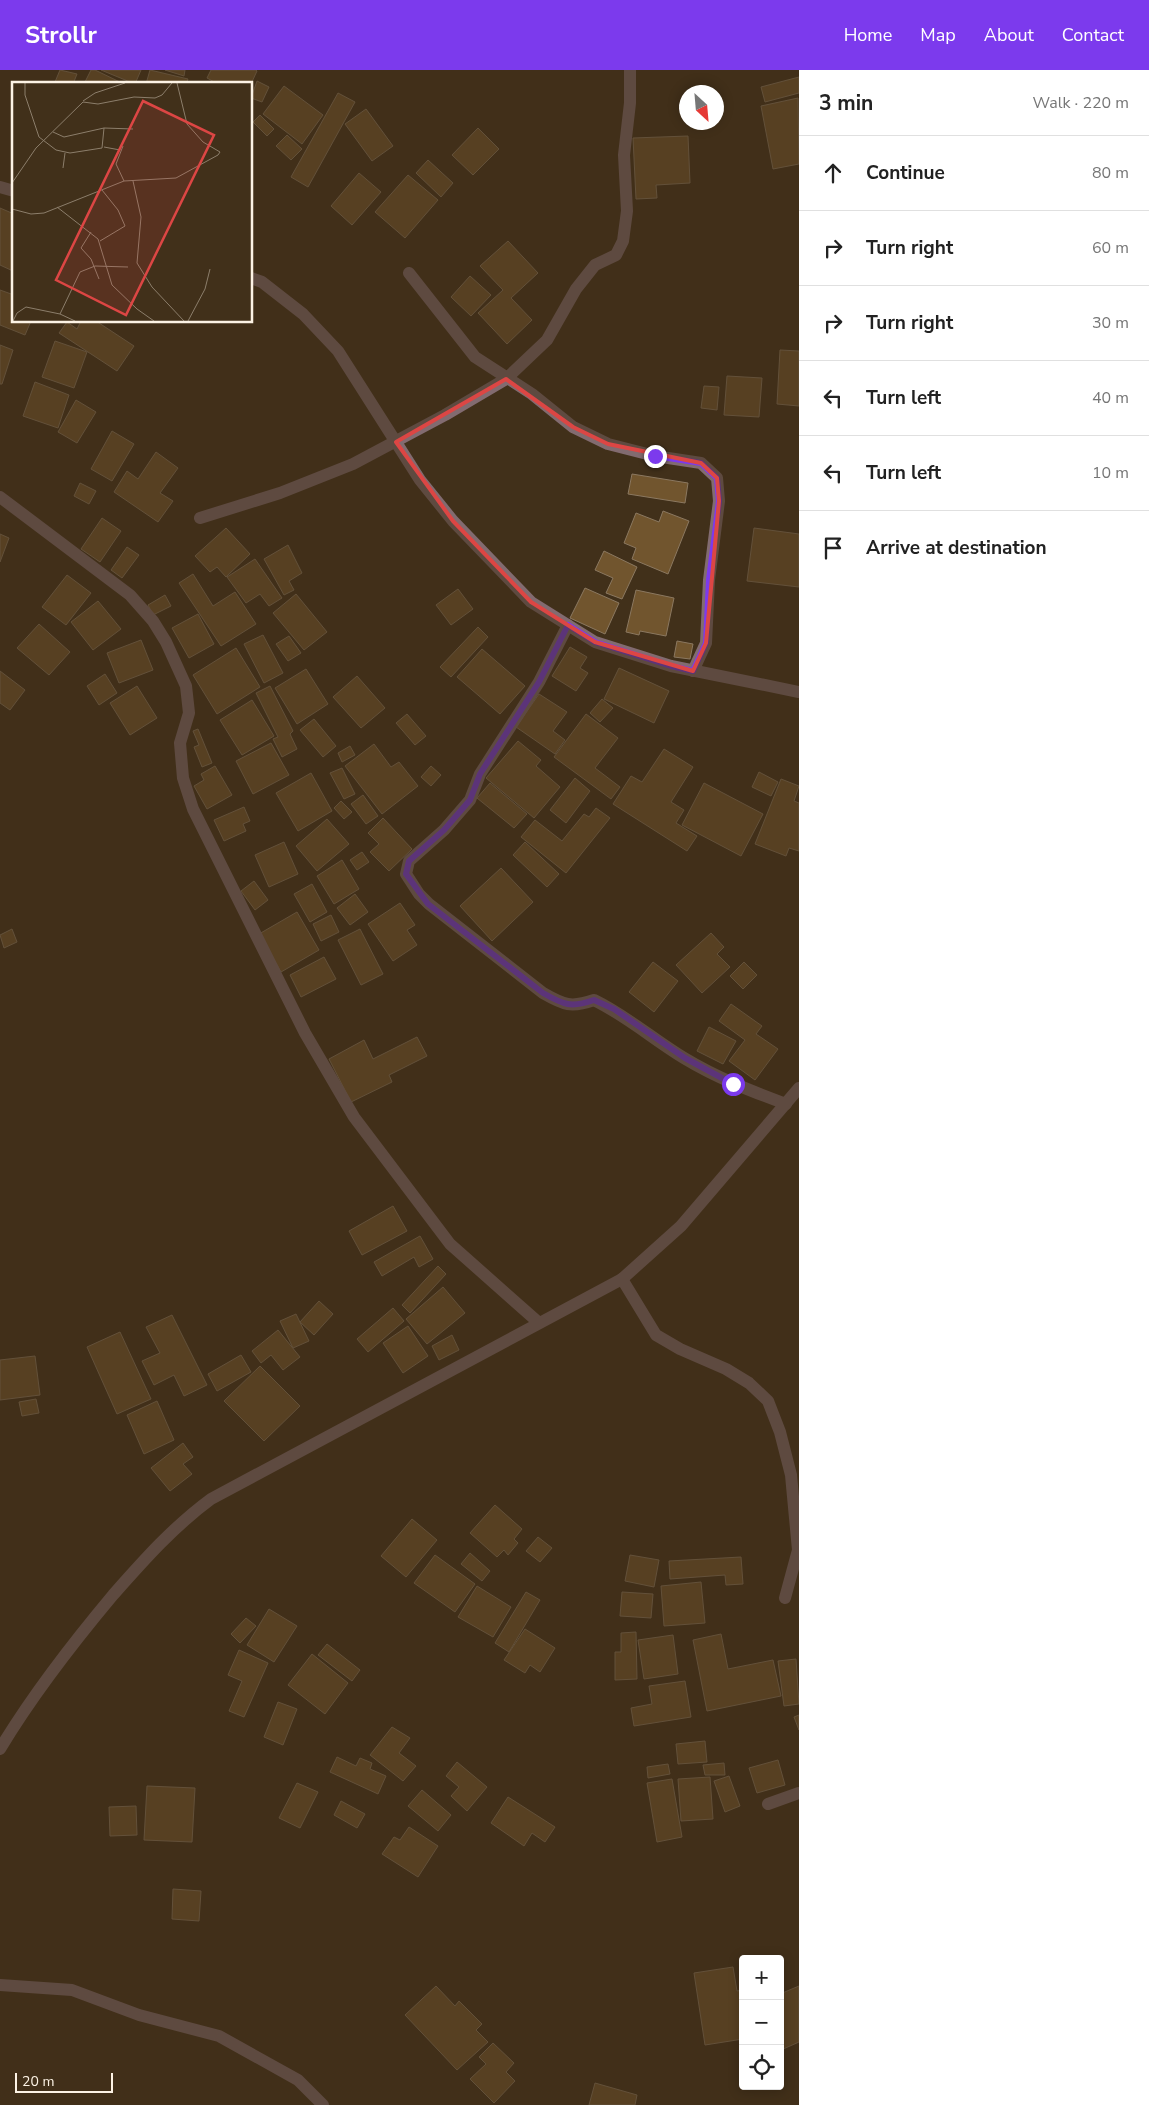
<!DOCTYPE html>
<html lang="en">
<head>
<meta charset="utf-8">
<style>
	:root { --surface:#fff; --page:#f6f6f6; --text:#222; --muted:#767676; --line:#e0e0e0; --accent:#7c3aed }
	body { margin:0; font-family:"Nunito Sans",sans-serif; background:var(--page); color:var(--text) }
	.controls { position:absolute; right:15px; bottom:15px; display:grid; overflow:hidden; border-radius:5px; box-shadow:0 2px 12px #0003 }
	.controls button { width:45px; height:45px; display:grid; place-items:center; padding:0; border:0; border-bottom:1px solid var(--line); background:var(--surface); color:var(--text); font:25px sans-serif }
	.compass { position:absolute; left:679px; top:15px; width:45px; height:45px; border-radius:50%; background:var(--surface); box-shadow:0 2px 12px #0003; rotate:154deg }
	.scale { position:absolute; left:15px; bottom:12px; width:98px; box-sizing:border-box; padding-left:5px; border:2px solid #fdf3e5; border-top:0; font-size:14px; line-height:18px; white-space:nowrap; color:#fdf3e5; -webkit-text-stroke:4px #41301a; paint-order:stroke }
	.stop { position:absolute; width:15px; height:15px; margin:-11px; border:4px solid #7c3aed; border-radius:50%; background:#fff }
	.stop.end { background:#7c3aed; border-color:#fff; box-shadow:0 1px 5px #0008 }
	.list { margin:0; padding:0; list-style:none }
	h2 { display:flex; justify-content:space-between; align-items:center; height:65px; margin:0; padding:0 20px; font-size:21px }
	h2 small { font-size:16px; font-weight:400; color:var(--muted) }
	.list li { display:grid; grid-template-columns:32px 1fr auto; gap:15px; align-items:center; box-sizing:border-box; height:75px; padding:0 20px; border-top:1px solid var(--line) }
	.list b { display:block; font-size:19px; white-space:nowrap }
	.list em { font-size:16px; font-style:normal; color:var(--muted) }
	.icon { flex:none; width:28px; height:28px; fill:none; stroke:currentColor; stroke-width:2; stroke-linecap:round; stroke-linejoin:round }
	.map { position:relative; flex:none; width:799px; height:2035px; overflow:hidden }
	header { display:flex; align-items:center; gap:30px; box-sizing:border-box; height:70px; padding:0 25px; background:var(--accent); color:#fff }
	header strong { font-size:24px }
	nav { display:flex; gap:28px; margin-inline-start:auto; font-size:18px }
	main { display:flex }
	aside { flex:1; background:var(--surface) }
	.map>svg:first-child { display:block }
	.building { fill:#71552e; stroke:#8b7860 }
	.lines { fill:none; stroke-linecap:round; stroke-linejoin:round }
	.minor { stroke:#826b70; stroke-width:12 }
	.route { stroke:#7c3aed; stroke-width:6 }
	.marked { fill:none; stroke:#dc4644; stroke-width:4; stroke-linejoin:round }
	.inset-road { fill:none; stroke:#8c7e6b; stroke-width:1 }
	.view { fill:#dc4644; fill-opacity:0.15; stroke:#dc4644; stroke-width:2.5 }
	.inset-edge { fill:none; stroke:#fdf3e5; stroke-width:2.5 }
</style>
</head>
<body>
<header>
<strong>Strollr</strong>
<nav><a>Home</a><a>Map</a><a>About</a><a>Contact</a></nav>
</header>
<main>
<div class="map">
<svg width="799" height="2035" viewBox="0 0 799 2035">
	<rect width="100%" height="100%" fill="#41301a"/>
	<g class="building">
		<path d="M60 0 77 4 73 14 55 12Z"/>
		<path d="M91 0H95L124 14H84Z"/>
		<path d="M101 0H141L135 14Z"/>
		<path d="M150 0 188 9 186 14H146Z"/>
		<path d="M165 0H185L184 6Z"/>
		<path d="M211 0H256L257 1 251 14H218L207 8Z"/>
		<path d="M799 7V23L765 32 761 17Z"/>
		<path d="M257 11 269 17 262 32 251 28Z"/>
		<path d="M284 16 323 45 302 74 263 44Z"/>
		<path d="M338 23 355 32 308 117 291 107Z"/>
		<path d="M798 28 799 94 773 99 761 36Z"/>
		<path d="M366 39 393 76 372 91 345 54Z"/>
		<path d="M260 45 274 59 267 66 253 52Z"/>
		<path d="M478 58 499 79 473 105 452 85Z"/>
		<path d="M287 65 302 79 291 90 276 76Z"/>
		<path d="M688 66 690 113 656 115 657 128 636 129 633 68Z"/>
		<path d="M428 90 453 113 441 127 416 103Z"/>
		<path d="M359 103 381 122 352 155 331 136Z"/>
		<path d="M408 105 438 130 405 168 375 142Z"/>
		<path d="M0 138 14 144 13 201 0 195Z"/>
		<path d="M508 171 538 203 511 228 532 250 507 274 478 243 503 220 480 196Z"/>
		<path d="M470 206 491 225 471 246 451 227Z"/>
		<path d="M0 220 14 225V251H31L25 265 0 255Z"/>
		<path d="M81 251H96L134 276 117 301 59 263 67 252 77 259Z"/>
		<path d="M55 271 87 282 74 318 42 307Z"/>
		<path d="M0 275 13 280 2 314H0Z"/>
		<path d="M780 280 799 281V336L777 334Z"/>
		<path d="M727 306 762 308 759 347 724 345Z"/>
		<path d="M35 312 69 325 58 358 23 346Z"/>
		<path d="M704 316 719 317 717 340 701 338Z"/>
		<path d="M76 330 96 342 77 373 58 362Z"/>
		<path d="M112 361 134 374 112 411 91 399Z"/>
		<path d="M156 382 178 398 160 423 173 431 158 452 114 422 127 401 138 409Z"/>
		<path d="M632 404 688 413 685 433 628 424Z"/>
		<path d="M80 413 96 421 89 434 74 426Z"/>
		<path d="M663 441 689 451 668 504 632 489 636 478 624 473 636 443 659 452Z"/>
		<path d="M102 448 121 461 100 492 81 479Z"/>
		<path d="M226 458 250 484 226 507 217 497 210 502 195 486Z"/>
		<path d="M754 458 799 464V517L747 511Z"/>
		<path d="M0 464 9 468 0 492Z"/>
		<path d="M288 475 302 503 289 511 294 520 284 525 264 489Z"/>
		<path d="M127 477 139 485 122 508 111 500Z"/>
		<path d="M604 481 637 497 622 529 606 523 613 508 595 500Z"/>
		<path d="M255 489 282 528 269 536 260 524 246 533 227 507Z"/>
		<path d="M193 504 213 536 235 522 256 554 221 576 179 513Z"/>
		<path d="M67 505 91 523 66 555 42 537Z"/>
		<path d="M585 518 619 533 605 564 570 548Z"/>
		<path d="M458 519 473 539 451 555 436 535Z"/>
		<path d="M636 520 674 528 666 566 640 561 639 565 626 562Z"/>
		<path d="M296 524 327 562 304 580 273 543Z"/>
		<path d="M165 525 171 536 153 545 148 535Z"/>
		<path d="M98 531 121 559 93 580 71 552Z"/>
		<path d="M198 544 214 574 189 588 172 558Z"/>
		<path d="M39 554 70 582 49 605 17 578Z"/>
		<path d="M478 557 488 567 451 607 440 597Z"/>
		<path d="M263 565 283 603 264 613 244 574Z"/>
		<path d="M289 566 301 583 288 591 276 574Z"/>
		<path d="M141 570 153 600 119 613 107 583Z"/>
		<path d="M677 571 693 574 690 589 674 587Z"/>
		<path d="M570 577 587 587 580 598 588 603 576 621 552 606Z"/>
		<path d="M236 578 260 617 217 644 193 605Z"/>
		<path d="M482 579 525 616 500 644 457 607Z"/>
		<path d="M619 598 669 621 654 653 604 629Z"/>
		<path d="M306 599 328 634 297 654 275 618Z"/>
		<path d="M0 601 25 620 10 640 0 633Z"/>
		<path d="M105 604 117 623 99 635 87 616Z"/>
		<path d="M357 606 385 638 361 658 333 627Z"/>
		<path d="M137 616 157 648 130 665 110 633Z"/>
		<path d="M270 616 293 661 290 664 297 679 282 687 273 669 278 667 256 623Z"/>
		<path d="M539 624 567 642 553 661 565 670 555 684 516 657Z"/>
		<path d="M602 629 613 638 600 652 590 643Z"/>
		<path d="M252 630 274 666 242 685 220 650Z"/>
		<path d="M407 644 426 666 415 675 396 653Z"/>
		<path d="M586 644 618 668 595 698 620 717 611 729 554 687Z"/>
		<path d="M314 649 336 676 323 687 300 660Z"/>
		<path d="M198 659 212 693 202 697 194 677 199 675 193 661Z"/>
		<path d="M518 671 541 690 536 696 560 717 534 748 486 708Z"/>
		<path d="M271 673 289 705 253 724 236 691Z"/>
		<path d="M374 674 391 697 399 692 418 716 382 744 345 696Z"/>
		<path d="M350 676 355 685 342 692 338 683Z"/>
		<path d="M664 679 693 697 671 732 684 740 676 753 697 766 687 781 613 734 631 706 642 712Z"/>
		<path d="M215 696 232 725 207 739 194 716 204 710 201 704Z"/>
		<path d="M431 696 441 705 431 716 421 707Z"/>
		<path d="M342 698 355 724 344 729 330 703Z"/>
		<path d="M759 702 778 712 771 726 752 717Z"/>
		<path d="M311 703 332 741 298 761 276 723Z"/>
		<path d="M575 708 590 721 566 753 550 740Z"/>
		<path d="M781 709 799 716 794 731 799 733V781L789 778 786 786 755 774Z"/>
		<path d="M490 713 527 744 514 758 477 728Z"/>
		<path d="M704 713 763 744 741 786 682 755Z"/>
		<path d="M363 725 378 746 366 754 351 734Z"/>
		<path d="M341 731 352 742 344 749 334 738Z"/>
		<path d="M244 737 250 751 243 754 246 761 224 771 214 750Z"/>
		<path d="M596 738 610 748 566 803 521 767 535 750 562 771 584 744 589 747Z"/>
		<path d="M383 748 412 779 389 801 370 782 379 774 368 763Z"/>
		<path d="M327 749 349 774 317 801 296 776Z"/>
		<path d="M284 772 298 804 269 817 255 785Z"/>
		<path d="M525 772 559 804 547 817 513 785Z"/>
		<path d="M362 782 369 792 357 800 350 790Z"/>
		<path d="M342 790 359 819 334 834 317 806Z"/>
		<path d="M501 798 533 832 492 871 460 836Z"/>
		<path d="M254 811 268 830 255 840 241 821Z"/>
		<path d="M312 814 327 842 310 852 294 824Z"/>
		<path d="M355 824 368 842 350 855 337 838Z"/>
		<path d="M400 833 415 855 407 860 417 875 393 891 368 854Z"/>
		<path d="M297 842 319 880 281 902 259 864Z"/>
		<path d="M331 845 339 862 321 871 313 854Z"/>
		<path d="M12 859 17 872 4 878 0 865Z"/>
		<path d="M360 859 383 904 361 915 338 870Z"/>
		<path d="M711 863 724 877 717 884 730 897 702 923 676 895Z"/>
		<path d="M324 887 336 909 301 927 290 905Z"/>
		<path d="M653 892 678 911 654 942 629 922Z"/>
		<path d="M744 892 757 905 743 919 730 906Z"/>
		<path d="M731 934 762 956 756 964 778 979 755 1010 729 991 745 970 719 951Z"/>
		<path d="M709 957 736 971 723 994 697 981Z"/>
		<path d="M417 967 427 986 389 1005 392 1012 351 1032 329 989 364 970 373 989Z"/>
		<path d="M393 1136 407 1161 362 1185 349 1161Z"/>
		<path d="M420 1166 433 1189 419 1197 414 1187 382 1206 374 1192Z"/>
		<path d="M438 1196 446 1204 410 1243 402 1235Z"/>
		<path d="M443 1217 465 1243 427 1274 406 1249Z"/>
		<path d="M319 1231 333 1244 314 1265 300 1252Z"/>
		<path d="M393 1238 404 1251 368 1282 357 1269Z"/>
		<path d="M296 1244 309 1271 293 1278 280 1251Z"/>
		<path d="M172 1245 207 1315 184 1326 174 1305 154 1315 142 1291 160 1283 146 1257Z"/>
		<path d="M408 1256 428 1286 403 1303 383 1273Z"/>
		<path d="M278 1260 300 1287 283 1300 271 1285 261 1293 252 1281Z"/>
		<path d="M120 1262 151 1329 117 1344 87 1277Z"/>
		<path d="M452 1265 459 1280 439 1290 432 1276Z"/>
		<path d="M241 1285 251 1302 217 1321 208 1304Z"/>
		<path d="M35 1286 40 1325 0 1330V1290Z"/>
		<path d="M260 1296 300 1336 264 1371 224 1331Z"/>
		<path d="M36 1329 39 1343 22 1346 19 1332Z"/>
		<path d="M157 1331 174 1370 144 1384 127 1345Z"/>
		<path d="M183 1373 193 1387 183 1394 192 1404 170 1421 151 1398Z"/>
		<path d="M495 1435 522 1459 514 1469 518 1473 508 1485 504 1480 497 1487 470 1463Z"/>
		<path d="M412 1449 437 1470 406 1507 381 1486Z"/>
		<path d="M538 1467 552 1478 540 1492 526 1481Z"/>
		<path d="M470 1483 490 1501 482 1511 461 1494Z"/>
		<path d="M435 1485 475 1514 455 1542 414 1513Z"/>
		<path d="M630 1485 659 1490 654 1517 625 1511Z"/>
		<path d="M741 1487 743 1514 726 1515 725 1505 670 1509 669 1491Z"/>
		<path d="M701 1512 705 1553 664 1556 661 1516Z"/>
		<path d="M477 1516 511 1537 493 1567 458 1547Z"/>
		<path d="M526 1522 540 1530 509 1582 495 1573Z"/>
		<path d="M622 1522 653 1524 651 1548 620 1546Z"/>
		<path d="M269 1539 297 1556 274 1592 247 1575Z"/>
		<path d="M246 1548 256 1556 240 1573 231 1564Z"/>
		<path d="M525 1559 555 1578 540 1602 530 1595 525 1603 504 1590Z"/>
		<path d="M636 1562 637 1609 615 1610V1582H621V1563Z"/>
		<path d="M721 1564 728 1599 773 1590 781 1626 707 1641 693 1570Z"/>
		<path d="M673 1565 678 1604 644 1609 638 1570Z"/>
		<path d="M327 1574 360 1600 352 1611 318 1585Z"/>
		<path d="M239 1580 268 1593 244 1647 229 1641 242 1611 228 1605Z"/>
		<path d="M312 1584 348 1613 325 1644 288 1615Z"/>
		<path d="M796 1589 799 1634 784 1636 778 1591Z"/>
		<path d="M685 1611 691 1647 634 1656 631 1638 652 1634 649 1616Z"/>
		<path d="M278 1632 297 1639 283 1675 264 1667Z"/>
		<path d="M799 1645V1660L794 1647Z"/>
		<path d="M392 1657 410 1668 399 1683 416 1696 403 1711 370 1685Z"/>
		<path d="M705 1671 707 1692 678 1694 676 1674Z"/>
		<path d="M337 1687 356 1696 360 1688 372 1693 370 1699 386 1706 378 1724 330 1702Z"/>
		<path d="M778 1690 785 1715 757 1723 749 1698Z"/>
		<path d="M457 1692 487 1717 467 1741 451 1726 459 1717 446 1706Z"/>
		<path d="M724 1693 725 1705H705L703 1695Z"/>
		<path d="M668 1694 670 1704 648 1708 647 1697Z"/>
		<path d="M729 1706 740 1736 725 1742 714 1711Z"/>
		<path d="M710 1707 713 1749 681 1751 678 1709Z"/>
		<path d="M672 1709 682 1767 657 1772 647 1713Z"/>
		<path d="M297 1713 318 1722 300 1758 279 1748Z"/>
		<path d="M147 1716 195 1718 192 1772 144 1770Z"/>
		<path d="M422 1720 451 1745 438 1761 408 1736Z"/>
		<path d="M508 1727 555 1757 545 1772 532 1763 524 1776 491 1753Z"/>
		<path d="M341 1731 365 1744 357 1758 334 1745Z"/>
		<path d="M136 1736 137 1765 110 1766 109 1737Z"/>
		<path d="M409 1757 438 1776 418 1807 382 1784 394 1767 400 1770Z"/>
		<path d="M173 1819 201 1821 199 1851 172 1849Z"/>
		<path d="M733 1897 737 1921 743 1920V1969L705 1975 694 1903Z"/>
		<path d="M436 1916 455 1936 459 1931 482 1954 476 1960 488 1972 457 2000 405 1945Z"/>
		<path d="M799 1916V1972L781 1980 780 1924Z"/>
		<path d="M493 1973 514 1993 506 2002 515 2011 494 2033 470 2009 486 1994 479 1987Z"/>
		<path d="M595 2013 637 2025 635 2035H589Z"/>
	</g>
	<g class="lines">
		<g class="minor">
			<path d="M0 117 14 121"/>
			<path d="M409 203 475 287 532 324 573 357 608 374 655 386 701 393 717 408 719 431 709 510 706 573 693 601"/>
			<path d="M251 208 262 212 303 244 338 281 420 410 453 451 531 532 595 572 671 596 799 622"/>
			<path d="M0 427 130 525 153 551 166 572 186 616 189 643 180 673 183 708 193 739 305 963 354 1047 450 1174 538 1252"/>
			<path d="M200 448 280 423 353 394 445 345 506 309 547 270 576 219 595 195 616 185 623 171 627 141 624 85 630 33V0"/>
			<path d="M568 555 539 612 480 704 470 730 444 760 409 791 406 804 419 824 429 834 543 923C564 935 571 938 594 930 627 946 654 970 684 988 717 1008 751 1021 786 1034"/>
			<path d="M622 1209 656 1265 680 1279 726 1299 749 1313 768 1331 780 1362 791 1405 798 1480 785 1528"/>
			<path d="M0 1679C33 1624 72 1574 113 1525 144 1490 173 1457 211 1429L622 1209 681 1156 799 1018"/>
			<path d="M768 1734 799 1723"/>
			<path d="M0 1915 72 1920 139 1945 219 1966 298 2010 323 2035"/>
		</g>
	</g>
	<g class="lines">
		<path class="route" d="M655 386 701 393 717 408 719 431 709 510 706 573 693 601 671 596 595 572 568 555 539 612 480 704 470 730 444 760 409 791 406 804 428 834 543 923C564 935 571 938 594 930L614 939 685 988 733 1014"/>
	</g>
	<path d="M0 0H799V2035H0ZM506 309 573 357 608 374 701 393 717 408 719 431 706 573 693 601 595 572 531 532 453 451 396 372Z" fill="#41301a" fill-opacity=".55" fill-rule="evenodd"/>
	<path class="marked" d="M506 309 573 357 608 374 701 393 717 408 719 431 706 573 693 601 595 572 531 532 453 451 396 372Z"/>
	<g transform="translate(12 12)">
		<rect width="240" height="240" fill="#41301a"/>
		<path class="inset-road" d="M13 1V13L27 55 44 68 58 71 90 66 92 46 121 47M71 19 83 11 113 1M41 50 52 55 92 46M111 64 104 82 112 99M92 65 108 68M51 86 53 71M121 99 129 135 125 181 140 205 172 239M0 101 24 66 71 20 86 22 122 15 143 16 150 13 160 1M45 125 86 157 100 203 125 227 142 239M0 127 19 132 32 131 112 99 164 96 206 73 208 70 191 60 175 42 165 1M79 150 69 166 79 177 87 197M88 159 113 144 106 128 90 108M48 232 68 190 83 184 116 185M1 239 5 231 14 225 48 232 63 239M176 239 193 207 198 187"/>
		<path class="view" d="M131 19 202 53 114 233 44 198Z"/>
		<rect width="240" height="240" class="inset-edge"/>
	</g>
</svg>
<div class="controls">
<button>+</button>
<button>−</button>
<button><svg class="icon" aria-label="locate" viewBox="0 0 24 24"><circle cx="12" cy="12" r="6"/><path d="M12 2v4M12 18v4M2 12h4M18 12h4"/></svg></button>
</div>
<svg class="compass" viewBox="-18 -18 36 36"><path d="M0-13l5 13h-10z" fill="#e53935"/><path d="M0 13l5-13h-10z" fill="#767676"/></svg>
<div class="scale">20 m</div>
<div class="stop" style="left:733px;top:1014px"></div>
<div class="stop end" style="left:655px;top:386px"></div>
</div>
<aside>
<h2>3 min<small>Walk · 220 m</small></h2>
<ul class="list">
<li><svg class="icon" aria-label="ahead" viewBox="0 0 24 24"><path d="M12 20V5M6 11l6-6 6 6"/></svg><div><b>Continue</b></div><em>80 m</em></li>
<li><svg class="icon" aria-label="right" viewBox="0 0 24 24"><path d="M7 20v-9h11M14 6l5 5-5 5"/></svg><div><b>Turn right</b></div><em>60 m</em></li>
<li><svg class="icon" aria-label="right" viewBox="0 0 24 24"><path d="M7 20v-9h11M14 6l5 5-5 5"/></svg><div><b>Turn right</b></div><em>30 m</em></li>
<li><svg class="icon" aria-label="left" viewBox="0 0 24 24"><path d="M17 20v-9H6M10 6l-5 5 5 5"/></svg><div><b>Turn left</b></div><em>40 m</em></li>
<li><svg class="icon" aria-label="left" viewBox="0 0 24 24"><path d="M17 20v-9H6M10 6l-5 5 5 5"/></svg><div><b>Turn left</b></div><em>10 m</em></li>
<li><svg class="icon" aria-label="arrive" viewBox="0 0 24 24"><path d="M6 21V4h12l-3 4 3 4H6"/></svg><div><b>Arrive at destination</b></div></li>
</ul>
</aside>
</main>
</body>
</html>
